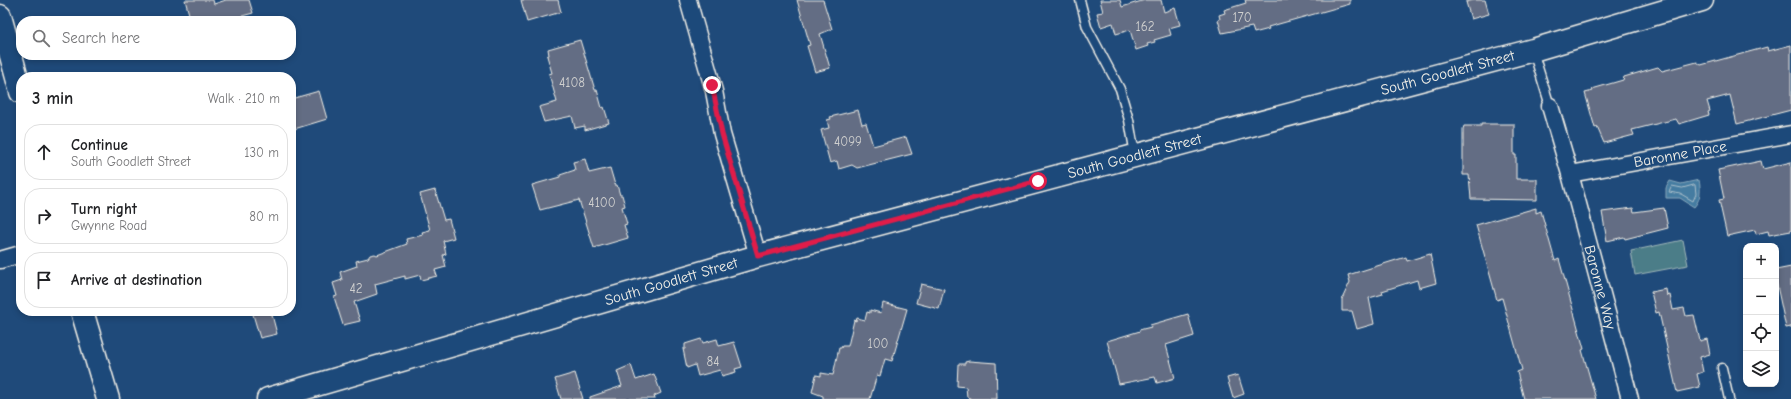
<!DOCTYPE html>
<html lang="en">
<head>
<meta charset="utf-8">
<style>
	:root { --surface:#fff; --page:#f2f2f2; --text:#202124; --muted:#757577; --line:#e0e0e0 }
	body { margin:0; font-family:"Comic Neue",sans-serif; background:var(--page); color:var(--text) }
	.controls { position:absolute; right:12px; bottom:12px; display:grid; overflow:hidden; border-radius:8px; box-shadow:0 2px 6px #0003 }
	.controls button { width:36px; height:36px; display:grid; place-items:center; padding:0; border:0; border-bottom:1px solid var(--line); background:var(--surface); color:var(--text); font:20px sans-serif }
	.stop { position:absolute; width:12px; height:12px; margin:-9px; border:3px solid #e11d48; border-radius:50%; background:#fff }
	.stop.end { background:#e11d48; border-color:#fff; box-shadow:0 1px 4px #0008 }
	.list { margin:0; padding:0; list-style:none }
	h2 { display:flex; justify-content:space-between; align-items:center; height:52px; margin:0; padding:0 16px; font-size:17px }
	h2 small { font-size:13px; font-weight:400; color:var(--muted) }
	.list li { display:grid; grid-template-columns:26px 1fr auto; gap:12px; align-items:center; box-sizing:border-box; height:56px; margin:0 8px 8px; padding:0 8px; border:1px solid var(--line); border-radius:16px }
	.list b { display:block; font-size:15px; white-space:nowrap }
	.list p { margin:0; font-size:13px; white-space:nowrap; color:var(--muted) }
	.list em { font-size:13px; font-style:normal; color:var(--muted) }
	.icon { flex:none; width:22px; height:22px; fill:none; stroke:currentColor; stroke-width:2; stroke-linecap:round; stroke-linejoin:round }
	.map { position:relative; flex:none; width:1791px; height:399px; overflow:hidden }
	.search { position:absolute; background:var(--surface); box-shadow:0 2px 6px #0003; left:16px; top:16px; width:280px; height:44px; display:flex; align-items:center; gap:10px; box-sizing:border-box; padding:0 14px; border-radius:16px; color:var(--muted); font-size:15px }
	.panel { position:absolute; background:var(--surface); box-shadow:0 2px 6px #0003; left:16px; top:72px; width:280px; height:244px; border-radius:16px }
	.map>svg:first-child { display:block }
	.green { fill:#4c7d88; stroke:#a0b7b8 }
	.water { fill:#447ba1; stroke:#8aaabd }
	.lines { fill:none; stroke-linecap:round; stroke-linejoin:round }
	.shore { stroke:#aec2cc; stroke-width:1 }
	.building { fill:#646d84; stroke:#f4f1e8 }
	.lane-casing { stroke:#f4f1e8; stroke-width:11 }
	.street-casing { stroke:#f4f1e8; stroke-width:19 }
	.secondary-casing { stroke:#f4f1e8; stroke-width:25 }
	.lane { stroke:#1f4a7a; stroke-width:8 }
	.street { stroke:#1f4a7a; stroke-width:16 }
	.secondary { stroke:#1f4a7a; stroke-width:22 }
	.route { stroke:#e11d48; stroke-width:5 }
	.labels { text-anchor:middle; stroke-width:4; stroke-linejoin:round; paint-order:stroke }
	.number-label { font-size:13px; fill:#d0d0cf }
	.street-label { font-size:15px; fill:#f4f1e8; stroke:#1f4a7a }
</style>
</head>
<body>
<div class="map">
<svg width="1791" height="399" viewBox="0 0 1791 399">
	<rect width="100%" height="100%" fill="#1f4a7a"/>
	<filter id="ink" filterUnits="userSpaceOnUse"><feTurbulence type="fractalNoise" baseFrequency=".025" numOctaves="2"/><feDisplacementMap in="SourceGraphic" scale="8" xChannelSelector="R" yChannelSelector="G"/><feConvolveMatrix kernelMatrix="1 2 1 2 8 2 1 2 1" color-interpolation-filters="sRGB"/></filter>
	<g filter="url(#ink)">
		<path class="green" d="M1683 240 1688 265 1635 275 1631 251Z"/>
		<path class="water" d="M1699 180C1701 190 1701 199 1694 207L1680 198H1666V188L1670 181 1681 184Z"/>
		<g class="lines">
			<path class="shore" d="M1695 185 1696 194 1693 201 1681 194 1669 192 1672 186 1682 188Z"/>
		</g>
		<g class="building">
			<path d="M185 0H213L214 4 226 0H249L253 13 235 18 236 21H191Z"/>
			<path d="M521 0H558L561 12 527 22Z"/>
			<path d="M797 0H823L832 29 820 34 830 68 815 72 807 46 810 45Z"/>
			<path d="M1100 0H1120L1122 7 1145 0H1161L1164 12 1175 8 1180 25 1169 28 1171 35 1154 40 1155 42 1147 44 1148 46 1136 50 1130 30 1116 34 1113 23 1101 27 1097 13 1103 12Z"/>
			<path d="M1245 0H1350V4L1268 27 1269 29 1254 33 1252 27 1222 33 1218 20 1220 19 1219 15 1225 13 1224 10 1246 3Z"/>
			<path d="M1474 0H1485L1489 14 1471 19 1466 2Z"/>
			<path d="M580 40 595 90H597L602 108 604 107 609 123 585 130V126L575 128 572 116 544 122 539 107 557 102 549 74 552 73 547 56 549 55 548 49Z"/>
			<path d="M1791 45V110L1737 124 1730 95 1707 101 1710 111 1708 112 1709 115 1679 124 1676 119 1632 130 1634 135 1604 143 1597 127 1595 128 1585 93 1593 91 1592 89 1623 80 1624 77 1651 69 1658 67 1662 71 1697 62 1701 65 1767 47 1768 51Z"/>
			<path d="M319 91 327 119 291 130V99Z"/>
			<path d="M858 110 862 124 866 123 873 146 906 137 912 154 857 168 852 165 839 169 837 161 830 163 821 130 829 128 827 120 831 119 830 117Z"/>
			<path d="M1481 124H1514V155H1516V179H1537V200L1471 199 1469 175H1463V129L1464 126H1481Z"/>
			<path d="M585 159 589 173 610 168 615 185H617L620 195H622L625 206 622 207 627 224 624 225 628 238 594 248 579 200 540 210 532 185 560 177V175L575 170 573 162Z"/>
			<path d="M1761 161 1763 169 1791 162V231L1769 235 1768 231 1756 234 1755 230 1727 236 1719 200 1724 199 1718 170Z"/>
			<path d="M435 190 444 220 449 219 454 238 443 241 446 254 443 255 446 267 435 270 437 276 421 280 420 275 405 279V276L375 284 377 294 354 302 360 321 343 325 334 297 337 296 333 283 342 280 340 272 357 266 356 261 368 258 370 255 375 254 377 255 407 244 406 239 423 235 422 232 430 230 420 194Z"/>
			<path d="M1536 208V213L1541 211 1555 261 1559 259 1584 349 1582 350 1596 399H1524L1517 372 1522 370 1502 298 1497 300 1476 225Z"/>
			<path d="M1633 208 1634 212 1664 208 1668 228 1625 239 1624 237 1607 241 1602 212Z"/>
			<path d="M1430 254 1436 283 1419 288 1417 280 1382 291 1383 294 1369 298 1374 324 1357 329 1352 311H1342V299L1350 282 1348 275 1406 257 1407 261Z"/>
			<path d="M1791 267V327L1786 328 1776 281V270Z"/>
			<path d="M921 284 944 289 939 309 916 303Z"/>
			<path d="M1666 289 1667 296 1670 295 1673 310 1684 308 1686 316 1694 315 1700 341 1707 339 1710 354 1700 357 1703 372 1697 374 1700 387 1677 392 1676 388 1659 312 1656 313 1651 292Z"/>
			<path d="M883 303 907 309 892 361 885 359 880 376 877 375 870 399H823V396L812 392 816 375 821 376V373L833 375 839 348H841L842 346H848L854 320 856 321 857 318 865 320 867 312 870 313V310L881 313Z"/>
			<path d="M252 311H271L277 334 260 338Z"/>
			<path d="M1188 314 1194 336 1166 345 1175 378 1157 383 1155 377 1119 384 1107 341 1140 331 1139 330 1151 327 1150 325Z"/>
			<path d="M701 339 703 343 717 339 719 346 734 342 742 367 735 369 736 372 722 376 720 370 698 376 695 365 687 368 683 349H685V344Z"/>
			<path d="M969 361 996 363 997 399H972L967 397 966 387 957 386 958 364H965V362Z"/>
			<path d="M631 365 636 380 654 374 661 393 654 396 655 399H590V397L622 386 617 371Z"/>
			<path d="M575 373 583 399H561L555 379Z"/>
			<path d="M1238 375 1244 394 1233 398 1227 378Z"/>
		</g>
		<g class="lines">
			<g class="lane-casing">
				<g id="lane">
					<path d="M1080 0 1087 27 1120 89 1129 120 1135 155"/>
					<path d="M1533 51 1550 106"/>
					<path d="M1722 368 1729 399"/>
				</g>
			</g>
			<g class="street-casing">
				<g id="street">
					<path d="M688 0 714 91 722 134 758 256"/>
					<path id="s1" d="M1550 106 1570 174 1630 399"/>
					<path id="s2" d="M1570 174 1791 134"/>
					<path d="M0 260 21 254"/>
				</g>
			</g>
			<g class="secondary-casing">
				<g id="secondary">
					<path d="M0 16 21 92"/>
					<path d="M82 311 108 399"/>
					<path id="s3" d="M268 399 758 256 1533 50 1702 0"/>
				</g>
			</g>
			<use href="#lane" class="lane"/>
			<use href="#street" class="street"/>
			<use href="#secondary" class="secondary"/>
		</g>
	</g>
	<g class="lines" filter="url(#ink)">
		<path class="route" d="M712 85 722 134 758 256 1038 181"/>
	</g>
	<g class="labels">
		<g class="number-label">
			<text x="1242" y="22">170</text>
			<text x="1145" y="31">162</text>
			<text x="572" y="87">4108</text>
			<text x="848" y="146">4099</text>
			<text x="602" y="207">4100</text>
			<text x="356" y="293">42</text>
			<text x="878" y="348">100</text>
			<text x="713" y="366">84</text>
		</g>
		<g class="street-label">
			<text dy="5" stroke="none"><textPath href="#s3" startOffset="1224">South Goodlett Street</textPath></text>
			<text dy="5" stroke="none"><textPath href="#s2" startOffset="112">Baronne Place</textPath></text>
			<text dy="5" stroke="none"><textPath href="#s3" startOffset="900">South Goodlett Street</textPath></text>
			<text dy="5" stroke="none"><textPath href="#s3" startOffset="420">South Goodlett Street</textPath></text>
			<text dy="5" stroke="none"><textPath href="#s1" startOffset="188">Baronne Way</textPath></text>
		</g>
	</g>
</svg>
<div class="controls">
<button>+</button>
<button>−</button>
<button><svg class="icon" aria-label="locate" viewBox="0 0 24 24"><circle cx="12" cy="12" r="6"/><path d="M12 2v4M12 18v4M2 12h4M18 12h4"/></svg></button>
<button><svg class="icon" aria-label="layers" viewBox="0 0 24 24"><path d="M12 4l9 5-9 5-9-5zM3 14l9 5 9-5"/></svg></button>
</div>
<div class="stop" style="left:1038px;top:181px"></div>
<div class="stop end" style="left:712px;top:85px"></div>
<div class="search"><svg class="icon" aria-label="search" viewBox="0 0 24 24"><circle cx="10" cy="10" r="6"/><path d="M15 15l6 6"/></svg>Search here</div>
<section class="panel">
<h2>3 min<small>Walk · 210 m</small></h2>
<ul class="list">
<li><svg class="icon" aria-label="ahead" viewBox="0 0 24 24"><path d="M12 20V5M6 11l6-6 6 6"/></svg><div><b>Continue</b><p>South Goodlett Street</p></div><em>130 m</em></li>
<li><svg class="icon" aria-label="right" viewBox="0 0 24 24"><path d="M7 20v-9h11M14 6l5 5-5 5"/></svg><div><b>Turn right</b><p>Gwynne Road</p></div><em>80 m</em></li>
<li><svg class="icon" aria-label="arrive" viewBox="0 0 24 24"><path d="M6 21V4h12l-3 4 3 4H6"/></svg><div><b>Arrive at destination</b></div></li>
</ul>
</section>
</div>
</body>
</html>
